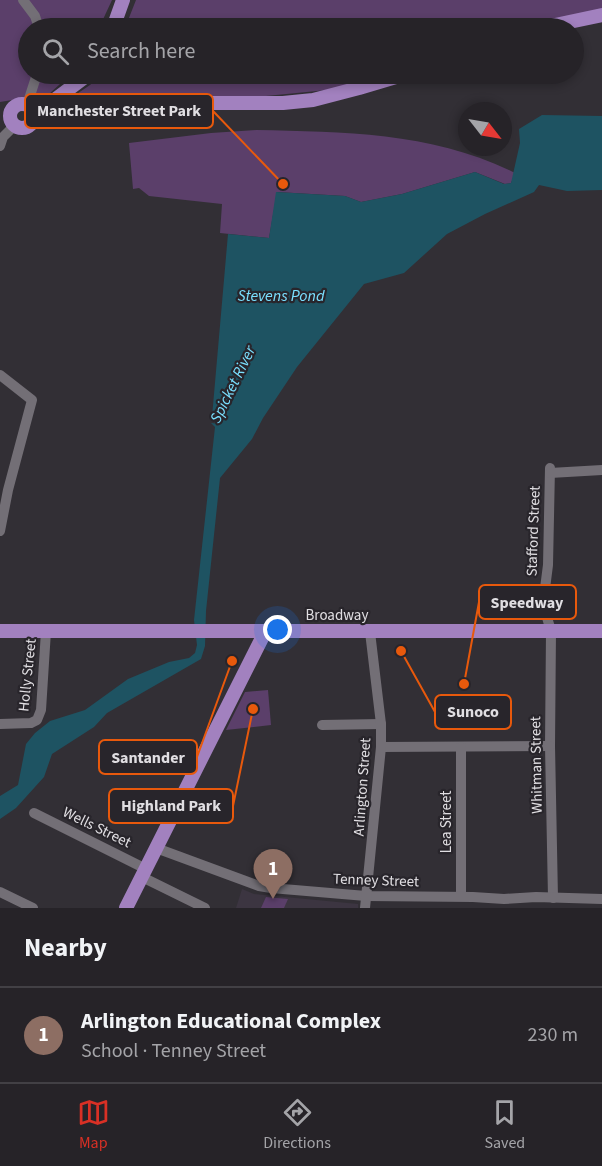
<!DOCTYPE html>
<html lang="en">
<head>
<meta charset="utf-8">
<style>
	:root { --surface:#262328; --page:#322f34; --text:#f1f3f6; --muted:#a4a4a8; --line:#424045; --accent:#d93025 }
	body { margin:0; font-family:"Source Sans 3",sans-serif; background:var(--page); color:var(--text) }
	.compass { position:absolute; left:458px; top:102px; width:54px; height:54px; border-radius:50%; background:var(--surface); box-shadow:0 3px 9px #0003; rotate:121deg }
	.you { position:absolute; left:278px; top:630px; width:21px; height:21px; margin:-15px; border:4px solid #fff; border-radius:50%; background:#1a73e8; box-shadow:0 0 0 9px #1a73e833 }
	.badge { display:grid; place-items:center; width:39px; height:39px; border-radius:50%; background:var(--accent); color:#fff; font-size:20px; font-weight:700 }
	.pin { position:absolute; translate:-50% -50px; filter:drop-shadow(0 2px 3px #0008) }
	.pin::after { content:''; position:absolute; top:32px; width:21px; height:18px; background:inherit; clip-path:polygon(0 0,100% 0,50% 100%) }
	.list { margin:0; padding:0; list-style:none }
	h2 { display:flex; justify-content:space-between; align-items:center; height:78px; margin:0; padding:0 24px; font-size:26px }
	h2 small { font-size:20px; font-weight:400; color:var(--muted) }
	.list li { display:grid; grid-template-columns:39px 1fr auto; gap:18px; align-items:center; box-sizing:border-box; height:96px; padding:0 24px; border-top:2px solid var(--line) }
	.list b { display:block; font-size:22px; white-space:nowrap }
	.list p { margin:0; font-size:20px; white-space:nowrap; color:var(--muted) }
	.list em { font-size:20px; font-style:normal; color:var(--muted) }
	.icon { flex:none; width:33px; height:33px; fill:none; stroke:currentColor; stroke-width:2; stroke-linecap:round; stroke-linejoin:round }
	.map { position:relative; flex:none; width:602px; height:908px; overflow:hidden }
	.search { position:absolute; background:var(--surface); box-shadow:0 3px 9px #0003; left:18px; right:18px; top:18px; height:66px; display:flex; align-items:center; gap:15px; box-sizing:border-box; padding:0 21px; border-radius:33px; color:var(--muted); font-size:22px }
	.sheet { height:174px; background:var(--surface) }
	nav { display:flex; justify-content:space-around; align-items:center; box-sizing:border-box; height:84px; border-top:2px solid var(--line); background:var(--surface); font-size:16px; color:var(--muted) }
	nav a { display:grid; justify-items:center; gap:3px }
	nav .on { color:var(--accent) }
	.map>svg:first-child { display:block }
	.built { fill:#3c3541 }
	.green { fill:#5b3f6a }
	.water { fill:#1e5362 }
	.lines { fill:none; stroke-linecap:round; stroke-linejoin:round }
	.minor { stroke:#736f76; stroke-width:10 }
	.major { stroke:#a281bf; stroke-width:14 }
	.labels { text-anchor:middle; stroke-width:4.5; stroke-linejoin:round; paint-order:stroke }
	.street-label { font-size:15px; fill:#e0dee2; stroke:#28252b }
	.water-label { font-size:16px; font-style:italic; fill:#7ae0ff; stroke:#28252b }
	.leader { fill:none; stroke:#e8590c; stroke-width:2 }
	.callout-dot { fill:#e8590c; stroke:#28252b; stroke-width:2 }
	.callout { fill:#28252b; stroke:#e8590c; stroke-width:2 }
	.callout-label { font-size:16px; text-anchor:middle; font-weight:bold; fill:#e0dee2 }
</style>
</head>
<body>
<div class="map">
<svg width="602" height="908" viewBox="0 0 602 908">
	<rect width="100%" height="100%" fill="#322f35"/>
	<path class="built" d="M242 889 254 894 358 904V908H236Z"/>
	<g class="green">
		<path d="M0 0H112L99 28H28V74H71L49 94 0 102Z"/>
		<path d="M136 0H602V10L544 21 523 28H125Z"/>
		<path d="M102 74H391L337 89 266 96 64 108 62 104 90 85Z"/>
		<path d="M256 130C345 132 433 132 515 173L511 183 505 184 475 172 402 194 361 202 345 196 277 192 269 238 220 233 222 204 149 196 139 188 133 189 129 143 211 133Z"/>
		<path d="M268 690 271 725 226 730 245 692Z"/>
		<path d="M266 897 288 899 284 908H261Z"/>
	</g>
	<path class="water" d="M542 115 602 116V190L567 191 539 185 534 192 485 214 447 234 404 273 364 284 297 367 263 418 252 439 220 478 206 611 205 646 201 659 107 713 94 727 52 754 44 777 16 808 0 819V796L18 785 26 744 35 733 50 721 85 710 128 679 169 662 189 658 195 653 197 645 194 620 215 427 211 423 221 424 222 418 212 417 228 234 269 238 276 192 345 196 361 202 402 194 475 172 504 184 511 183 520 143 519 129Z"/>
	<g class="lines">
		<g class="minor">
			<path d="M23 0 35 16 39 28"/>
			<path d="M27 105 37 74"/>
			<path d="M0 146 3 137 14 126"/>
			<path d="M0 375 32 400 8 490 0 531"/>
			<path d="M550 468 548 565 543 604 551 631 550 746 553 898"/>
			<path d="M550 473 602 470"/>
			<path d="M0 724 31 723 37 720 41 710 46 631"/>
			<path d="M322 725 381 724"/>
			<path d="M381 747 550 746"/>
			<path d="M461 747V896"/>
			<path d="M34 813 146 869"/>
			<path d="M156 848 259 886 271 888 366 896 473 897 504 899 536 897 602 899"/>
			<path d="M142 877 205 908"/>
			<path d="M0 892 33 908"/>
			<path d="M365 908 381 747V724L370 632"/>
		</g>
		<g class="major">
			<path d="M113 28 123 0"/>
			<path d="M545 28 555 25 602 15"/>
			<circle cx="22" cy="116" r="12"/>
			<path d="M33 111 53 101 89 74"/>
			<path d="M34 119 183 103H283L313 100 359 88 406 74"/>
			<path d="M0 631H602"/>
			<path d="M126 908 265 632"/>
		</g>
	</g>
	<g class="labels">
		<g class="street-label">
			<text transform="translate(533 531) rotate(-88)" y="5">Stafford Street</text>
			<text x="337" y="620">Broadway</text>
			<text transform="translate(27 675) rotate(-84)" y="5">Holly Street</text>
			<text transform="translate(536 765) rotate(-91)" y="5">Whitman Street</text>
			<text transform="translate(362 787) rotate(-86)" y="5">Arlington Street</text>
			<text transform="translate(446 822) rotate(-90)" y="5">Lea Street</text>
			<text transform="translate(97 827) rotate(26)" y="5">Wells Street</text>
			<text transform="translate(376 880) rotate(2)" y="5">Tenney Street</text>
		</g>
		<g class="water-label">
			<text x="281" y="301">Stevens Pond</text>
			<text transform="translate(232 384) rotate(-64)" y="6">Spicket River</text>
		</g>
	</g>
	<path class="leader" d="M283 184L213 111M464 684L479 602M401 651L435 712M232 661L197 757M253 709L233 806"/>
	<g class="callout-dot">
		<circle cx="283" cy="184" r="6"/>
		<circle cx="464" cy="684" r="6"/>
		<circle cx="401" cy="651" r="6"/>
		<circle cx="232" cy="661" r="6"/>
		<circle cx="253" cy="709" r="6"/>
	</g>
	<g class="callout">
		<rect x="25" y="94" width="188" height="34" rx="6"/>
		<rect x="479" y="585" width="97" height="34" rx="6"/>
		<rect x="435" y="695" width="76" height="34" rx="6"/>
		<rect x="99" y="740" width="98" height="34" rx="6"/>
		<rect x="109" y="789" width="124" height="34" rx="6"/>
	</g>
	<g class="callout-label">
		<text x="119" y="116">Manchester Street Park</text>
		<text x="527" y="608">Speedway</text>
		<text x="473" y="717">Sunoco</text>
		<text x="148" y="763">Santander</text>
		<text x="171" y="811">Highland Park</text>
	</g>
</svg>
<svg class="compass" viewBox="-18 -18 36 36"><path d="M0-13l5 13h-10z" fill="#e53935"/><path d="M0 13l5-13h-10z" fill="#a4a4a8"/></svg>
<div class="you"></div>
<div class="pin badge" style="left:273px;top:899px;background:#8d6e63">1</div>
<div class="search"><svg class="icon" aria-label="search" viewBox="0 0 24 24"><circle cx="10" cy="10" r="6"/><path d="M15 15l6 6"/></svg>Search here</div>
</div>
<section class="sheet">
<h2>Nearby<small></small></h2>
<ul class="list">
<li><span class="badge" style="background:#8d6e63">1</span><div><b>Arlington Educational Complex</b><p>School · Tenney Street</p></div><em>230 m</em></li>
</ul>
</section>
<nav>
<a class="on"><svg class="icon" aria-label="map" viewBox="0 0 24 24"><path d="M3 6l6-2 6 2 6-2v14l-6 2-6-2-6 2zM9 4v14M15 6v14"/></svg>Map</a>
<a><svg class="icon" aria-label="directions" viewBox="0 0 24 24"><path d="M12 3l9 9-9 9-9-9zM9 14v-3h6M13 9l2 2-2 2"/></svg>Directions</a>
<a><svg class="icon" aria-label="saved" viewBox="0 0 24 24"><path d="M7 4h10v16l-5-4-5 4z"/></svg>Saved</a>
</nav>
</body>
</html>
